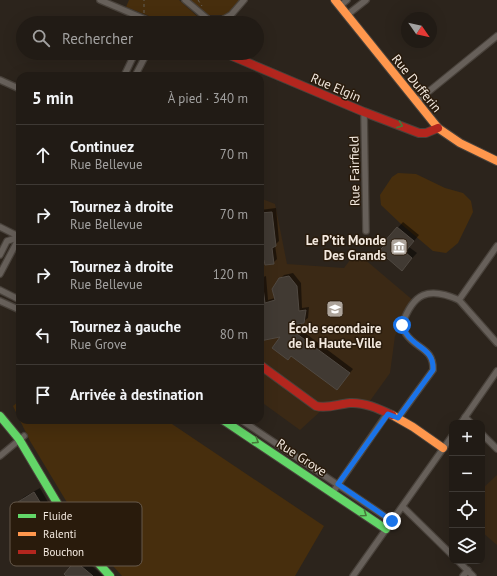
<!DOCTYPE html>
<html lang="fr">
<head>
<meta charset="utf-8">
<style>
	:root { --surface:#211b15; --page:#29241e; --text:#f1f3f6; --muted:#a2a1a0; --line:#3e3934 }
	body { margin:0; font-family:"PT Sans",sans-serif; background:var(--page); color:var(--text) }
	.controls { position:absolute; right:12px; bottom:12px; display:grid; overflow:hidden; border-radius:8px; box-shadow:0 4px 16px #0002 }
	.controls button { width:36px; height:36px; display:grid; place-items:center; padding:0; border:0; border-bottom:1px solid var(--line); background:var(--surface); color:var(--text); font:20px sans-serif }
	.compass { position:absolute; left:401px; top:12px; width:36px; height:36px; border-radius:50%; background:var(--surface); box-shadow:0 4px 16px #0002; rotate:124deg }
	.stop { position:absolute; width:12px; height:12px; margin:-9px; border:3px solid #1a73e8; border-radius:50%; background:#fff }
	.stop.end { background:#1a73e8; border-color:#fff; box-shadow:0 1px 4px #0008 }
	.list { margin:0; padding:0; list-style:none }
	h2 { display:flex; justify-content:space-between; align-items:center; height:52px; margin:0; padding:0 16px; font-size:17px }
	h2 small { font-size:13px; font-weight:400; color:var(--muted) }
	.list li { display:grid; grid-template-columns:26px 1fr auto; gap:12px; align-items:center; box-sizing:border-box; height:60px; padding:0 16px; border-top:1px solid var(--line) }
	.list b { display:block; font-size:15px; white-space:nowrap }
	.list p { margin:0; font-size:13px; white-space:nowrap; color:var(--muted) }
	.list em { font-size:13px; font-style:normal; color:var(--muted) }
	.icon { flex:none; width:22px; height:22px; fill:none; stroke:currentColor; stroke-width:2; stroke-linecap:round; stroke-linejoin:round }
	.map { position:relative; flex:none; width:497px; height:576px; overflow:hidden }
	.search { position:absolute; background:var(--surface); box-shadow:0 4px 16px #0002; left:16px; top:16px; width:248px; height:44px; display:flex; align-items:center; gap:10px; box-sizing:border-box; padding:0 14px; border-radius:22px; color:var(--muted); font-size:15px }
	.panel { position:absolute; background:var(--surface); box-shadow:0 4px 16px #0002; left:16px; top:72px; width:248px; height:352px; border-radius:12px }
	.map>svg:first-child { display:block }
	.built { fill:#3b2915 }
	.green { fill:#472e0d }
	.shadow { fill:#0007 }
	.building { fill:#413a33; stroke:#504942 }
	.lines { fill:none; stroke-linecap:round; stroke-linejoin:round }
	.street-casing { stroke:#49423b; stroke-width:8 }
	.fast-casing { stroke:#49423b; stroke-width:10 }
	.slow-casing { stroke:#49423b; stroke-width:10 }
	.jam-casing { stroke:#49423b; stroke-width:10 }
	.path { stroke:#635e58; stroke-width:1; stroke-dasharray:3 3; stroke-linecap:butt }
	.street { stroke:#67605a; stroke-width:5.5 }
	.fast { stroke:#63d668; stroke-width:8 }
	.slow { stroke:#ff974d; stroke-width:8 }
	.jam { stroke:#b3261e; stroke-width:8 }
	.oneway { stroke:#46783a }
	.route { stroke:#1a73e8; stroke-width:5 }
	.labels { text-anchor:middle; stroke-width:3; stroke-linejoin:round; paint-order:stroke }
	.street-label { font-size:13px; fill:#f3e9df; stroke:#291b0c }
	.poi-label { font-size:13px; font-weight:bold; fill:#f3e9df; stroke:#291b0c; text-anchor:end }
	.key { fill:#291b0c; stroke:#66594b; stroke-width:1 }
	.key-label { font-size:11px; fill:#f3e9df }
</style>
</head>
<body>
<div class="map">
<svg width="497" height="576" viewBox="0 0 497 576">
	<rect width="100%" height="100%" fill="#2c241c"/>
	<g class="built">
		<path d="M260 198 275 204 287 264 344 268 356 252 415 302 395 336 390 373 367 405 324 408 300 430 260 401Z"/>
		<path d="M497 475V545L482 532V489Z"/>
	</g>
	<g class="green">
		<path d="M129 0H179L197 16 202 23H167L126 7Z"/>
		<path d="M189 0H244L231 15H207Z"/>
		<path d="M398 173 416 174 445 188 463 193 471 201 473 212 458 243 446 253 433 251 400 223 381 205 380 195 392 177Z"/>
		<path d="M20 400V420H166L324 526 295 576H122L89 539 30 441 13 406Z"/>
	</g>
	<g class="shadow">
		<path d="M276 208 279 241 275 245 277 259 273 263 265 260 260 264V210Z"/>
		<path d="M403 222 419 235 409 247 417 253 402 269 385 242Z"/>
		<path d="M293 273 301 283 302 308 309 307 308 318 301 323V330L353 369 340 385 282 335 260 324V278L266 276 268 300 275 298 280 279 284 275Z"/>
		<path d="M40 488 65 532 60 537 19 502 24 497Z"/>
		<path d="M81 556 103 576H67L65 574Z"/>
	</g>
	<g class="building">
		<path d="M272 212 276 246 272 248 274 264 265 265 264 260 260 261V213Z"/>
		<path d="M397 227 414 241 405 252 412 258 402 271 379 251 386 244 384 242Z"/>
		<path d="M289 276 297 286 299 311 306 310 304 323 298 324 297 334 350 373 337 390 291 356 288 360 272 348 280 337 260 341V288H263L265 303 275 300 272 289 279 278Z"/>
		<path d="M34 492 61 537 44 547 18 502Z"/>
		<path d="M75 561 93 576H66L64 574Z"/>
	</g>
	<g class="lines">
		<g class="street-casing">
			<g id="street">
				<path d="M100 0 154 23"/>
				<path d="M185 0 209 20"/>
				<path d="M340 6 347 0"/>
				<path d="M347 15 366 0"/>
				<path d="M219 22 231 15 244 0"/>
				<path d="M124 76 135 53"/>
				<path d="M135 76 147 53"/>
				<path d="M0 80 20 89"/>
				<path d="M417 101 497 36"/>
				<path d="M364 112 366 231"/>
				<path d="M0 227 20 237"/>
				<path d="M497 246 459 300 497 343"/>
				<path d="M0 255 7 241 20 237"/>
				<path d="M0 274 20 236"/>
				<path d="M0 290 20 300"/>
				<path d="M0 301 20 310"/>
				<path d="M465 417 471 423"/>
				<path d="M398 418 433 370C434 348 416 349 406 334 404 331 403 327 402 325 413 293 428 286 459 300"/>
				<path d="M241 420 392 521"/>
				<path d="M461 423 497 371"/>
				<path d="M482 434 497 449"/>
				<path d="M0 456 24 436"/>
				<path d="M333 492 387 414"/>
				<path d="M403 507 452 555"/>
				<path d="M458 561 473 576"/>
				<path d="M353 576 452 436"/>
				<path d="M463 576 468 570"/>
			</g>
		</g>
		<g class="fast-casing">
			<g id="fast">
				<path d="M0 416 19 439 82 545 110 576"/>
				<path d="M223 420 386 529"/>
			</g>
		</g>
		<g class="slow-casing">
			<g id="slow">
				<path d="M335 0 438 128 460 143 497 161"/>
				<path d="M392 415 413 427 443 448"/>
			</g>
		</g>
		<g class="jam-casing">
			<g id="jam">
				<path d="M225 53 364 112 419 133H426L438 128"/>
				<path d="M260 365 316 406C328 409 338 404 350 403 364 402 379 409 392 415"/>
			</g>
		</g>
		<g class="path">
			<path d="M198 0 202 6"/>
			<path d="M144 13V0"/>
		</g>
		<use href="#street" class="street"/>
		<use href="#fast" class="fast"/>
		<use href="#slow" class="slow"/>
		<use href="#jam" class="jam"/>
	</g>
	<defs><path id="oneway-chevron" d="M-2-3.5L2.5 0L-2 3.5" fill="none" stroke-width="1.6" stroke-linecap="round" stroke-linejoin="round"/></defs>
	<g class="oneway">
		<use href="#oneway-chevron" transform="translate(400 125) rotate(21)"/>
		<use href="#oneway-chevron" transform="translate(256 441) rotate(33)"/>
		<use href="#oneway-chevron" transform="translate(364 514) rotate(35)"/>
	</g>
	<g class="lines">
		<path class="route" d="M392 521 338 484 388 414 398 418 433 370C434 348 416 349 406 333 404 331 403 327 402 325"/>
	</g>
	<defs>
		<g id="museum-square" transform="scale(0.9)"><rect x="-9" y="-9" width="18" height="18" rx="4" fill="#ada49b" stroke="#291b0c"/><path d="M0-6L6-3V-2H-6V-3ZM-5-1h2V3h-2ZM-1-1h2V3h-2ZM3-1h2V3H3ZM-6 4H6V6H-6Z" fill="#fff"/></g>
		<g id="school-square" transform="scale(0.9)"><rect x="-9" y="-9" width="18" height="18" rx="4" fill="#ada49b" stroke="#291b0c"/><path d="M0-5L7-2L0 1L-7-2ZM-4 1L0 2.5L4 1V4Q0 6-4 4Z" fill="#fff"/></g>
	</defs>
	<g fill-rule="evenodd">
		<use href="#museum-square" x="399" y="247"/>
		<use href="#school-square" x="335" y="309"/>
	</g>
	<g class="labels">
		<g class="street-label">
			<text transform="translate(417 83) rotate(51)" y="5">Rue Dufferin</text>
			<text transform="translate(336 87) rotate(23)" y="5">Rue Elgin</text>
			<text transform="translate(354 171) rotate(-91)" y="5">Rue Fairfield</text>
			<text transform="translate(302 457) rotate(33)" y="5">Rue Grove</text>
		</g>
		<g class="poi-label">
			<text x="386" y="245">Le P’tit Monde<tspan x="386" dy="15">Des Grands</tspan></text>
			<text x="335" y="333" text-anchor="middle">École secondaire<tspan x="335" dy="15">de la Haute-Ville</tspan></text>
		</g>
	</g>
	<rect x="10" y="502" width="132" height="64" rx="6" class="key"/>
	<rect x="18" y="514" width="18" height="4" fill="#63d668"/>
	<rect x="18" y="532" width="18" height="4" fill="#ff974d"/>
	<rect x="18" y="550" width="18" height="4" fill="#b3261e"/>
	<g class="key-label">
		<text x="43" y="520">Fluide</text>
		<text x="43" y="538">Ralenti</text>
		<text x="43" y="556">Bouchon</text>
	</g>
</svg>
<div class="controls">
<button>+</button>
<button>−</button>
<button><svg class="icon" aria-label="locate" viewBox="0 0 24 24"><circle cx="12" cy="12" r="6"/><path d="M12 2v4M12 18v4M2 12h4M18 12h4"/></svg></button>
<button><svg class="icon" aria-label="layers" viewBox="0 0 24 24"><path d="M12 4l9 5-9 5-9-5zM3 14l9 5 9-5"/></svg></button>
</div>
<svg class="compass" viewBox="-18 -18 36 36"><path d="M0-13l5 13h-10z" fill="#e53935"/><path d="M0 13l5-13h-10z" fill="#a2a1a0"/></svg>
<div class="stop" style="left:402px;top:325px"></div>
<div class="stop end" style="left:392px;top:521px"></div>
<div class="search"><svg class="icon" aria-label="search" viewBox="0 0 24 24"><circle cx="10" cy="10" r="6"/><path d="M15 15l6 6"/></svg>Rechercher</div>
<section class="panel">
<h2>5 min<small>À pied · 340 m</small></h2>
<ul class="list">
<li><svg class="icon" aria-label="ahead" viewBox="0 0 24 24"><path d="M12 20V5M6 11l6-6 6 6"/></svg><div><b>Continuez</b><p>Rue Bellevue</p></div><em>70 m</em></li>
<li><svg class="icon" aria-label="right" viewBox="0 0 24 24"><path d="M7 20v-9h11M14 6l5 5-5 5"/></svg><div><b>Tournez à droite</b><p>Rue Bellevue</p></div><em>70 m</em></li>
<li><svg class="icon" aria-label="right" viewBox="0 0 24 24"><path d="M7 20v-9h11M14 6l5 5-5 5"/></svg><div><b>Tournez à droite</b><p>Rue Bellevue</p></div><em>120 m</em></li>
<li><svg class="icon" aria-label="left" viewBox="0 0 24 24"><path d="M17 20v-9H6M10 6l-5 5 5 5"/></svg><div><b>Tournez à gauche</b><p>Rue Grove</p></div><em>80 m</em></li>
<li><svg class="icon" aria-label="arrive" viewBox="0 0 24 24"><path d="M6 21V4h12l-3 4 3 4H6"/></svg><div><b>Arrivée à destination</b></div></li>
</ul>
</section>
</div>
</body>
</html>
